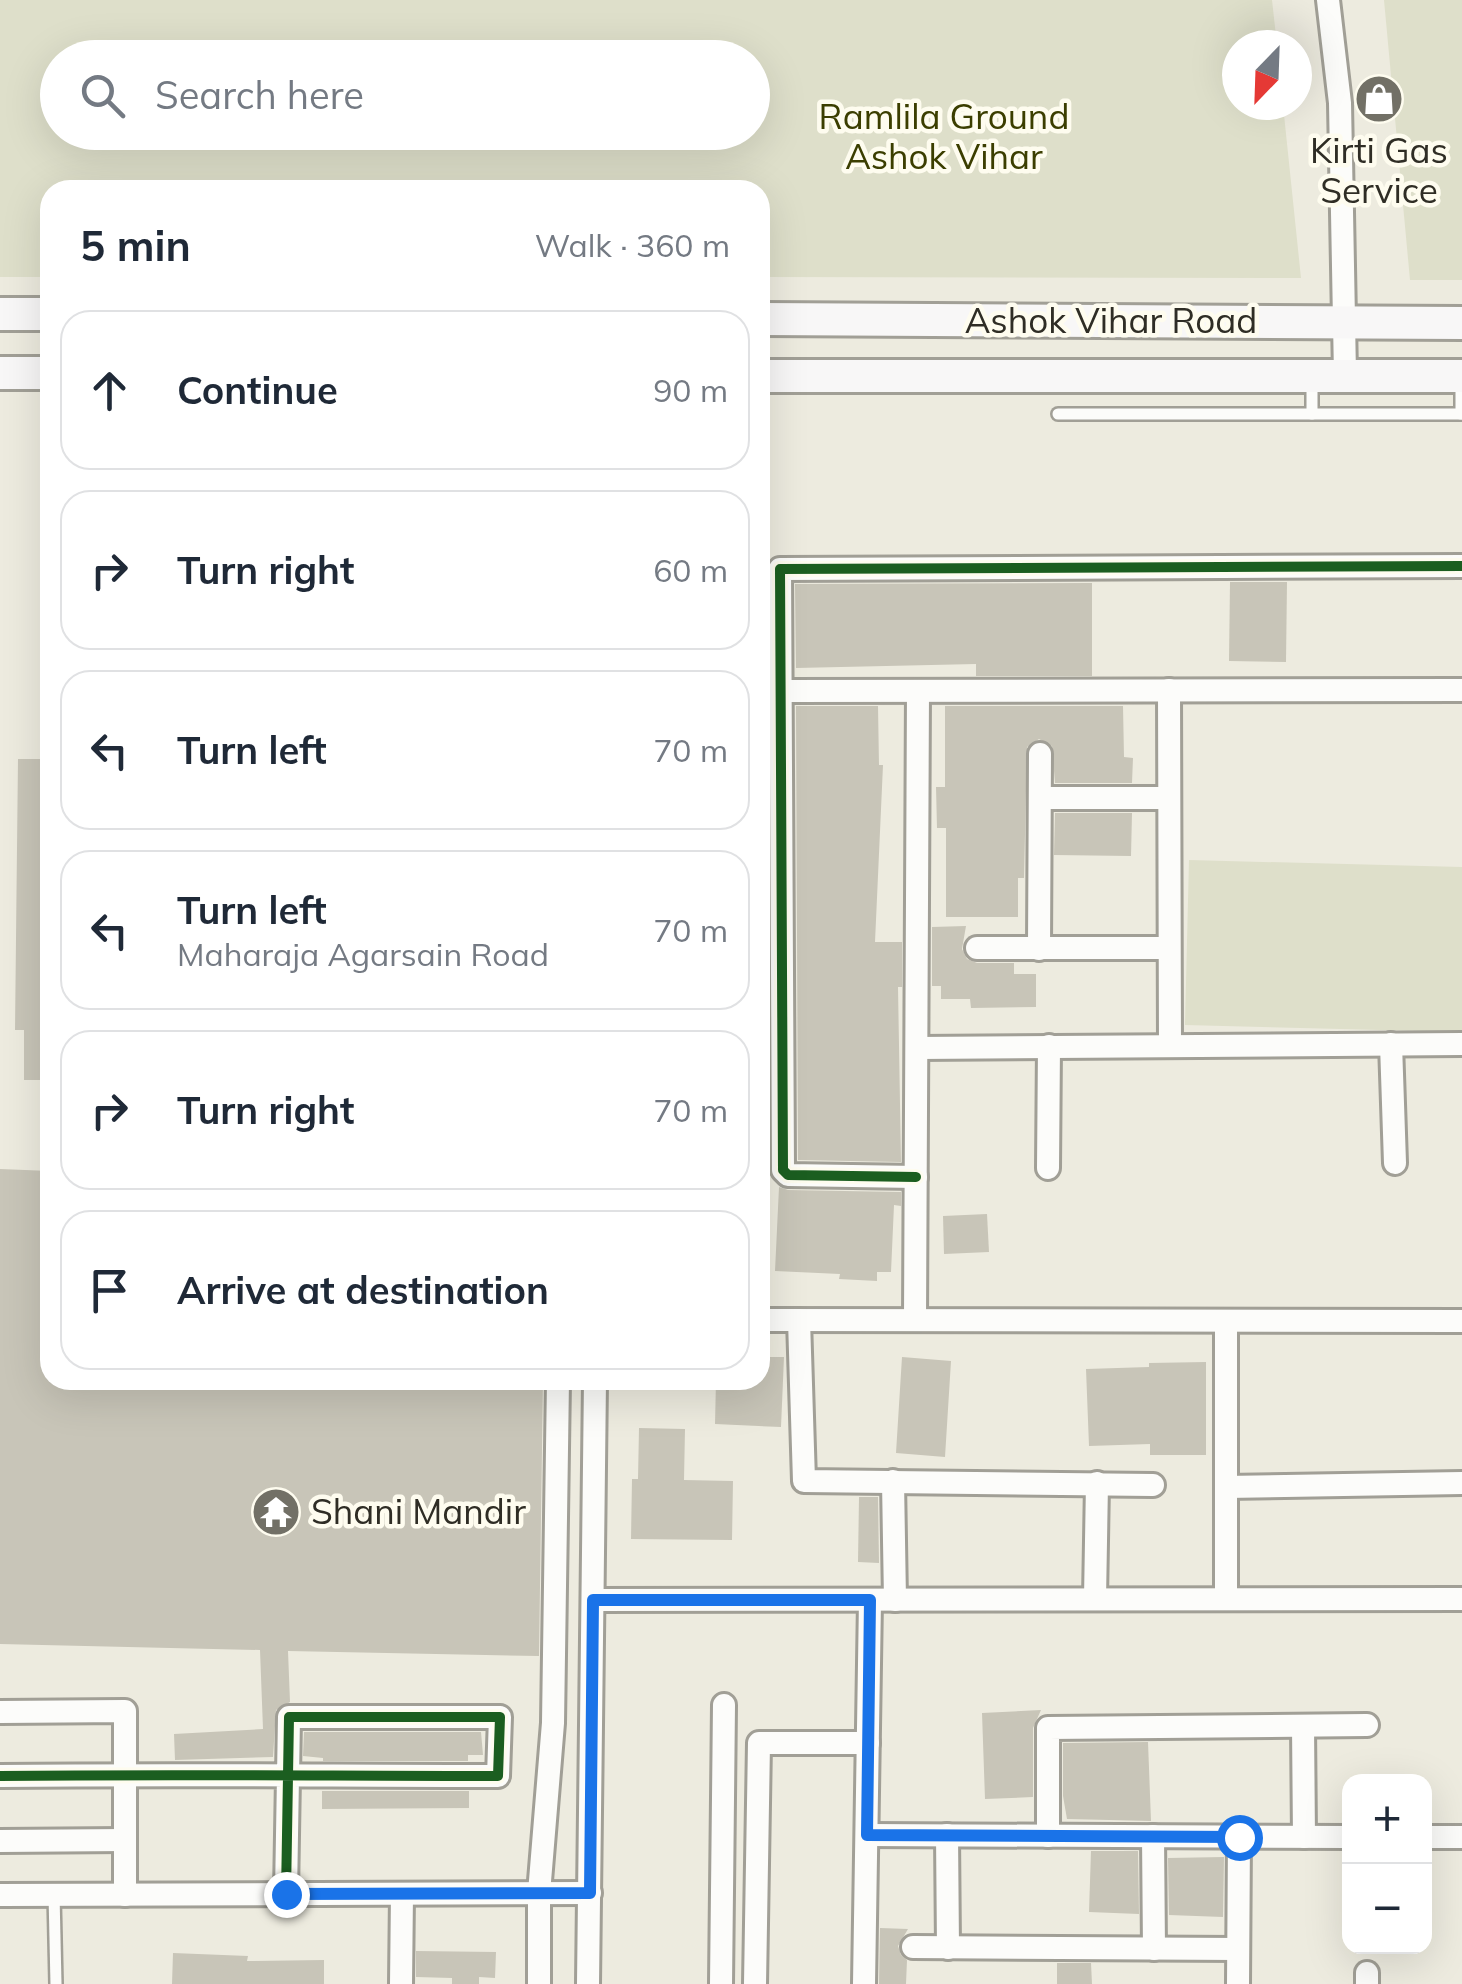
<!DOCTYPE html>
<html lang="en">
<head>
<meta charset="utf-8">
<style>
	:root { --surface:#fff; --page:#f2f2f3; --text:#1f2937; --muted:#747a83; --line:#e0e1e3 }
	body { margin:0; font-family:Mulish,sans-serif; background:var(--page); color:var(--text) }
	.controls { position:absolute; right:30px; bottom:30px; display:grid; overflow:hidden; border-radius:20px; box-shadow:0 10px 40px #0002 }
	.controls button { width:90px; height:90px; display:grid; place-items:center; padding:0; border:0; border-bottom:2px solid var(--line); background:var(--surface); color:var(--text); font:50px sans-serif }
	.compass { position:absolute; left:1222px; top:30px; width:90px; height:90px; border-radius:50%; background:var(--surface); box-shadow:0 10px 40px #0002; rotate:203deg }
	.stop { position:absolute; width:30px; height:30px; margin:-22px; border:8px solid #1a73e8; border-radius:50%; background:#fff }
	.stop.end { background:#1a73e8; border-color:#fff; box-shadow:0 2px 10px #0008 }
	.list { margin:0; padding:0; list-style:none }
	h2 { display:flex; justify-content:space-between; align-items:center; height:130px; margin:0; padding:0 40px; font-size:42px }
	h2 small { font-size:32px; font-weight:400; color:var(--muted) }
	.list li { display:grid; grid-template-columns:65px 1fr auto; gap:30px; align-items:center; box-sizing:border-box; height:160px; margin:0 20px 20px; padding:0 20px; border:2px solid var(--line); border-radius:30px }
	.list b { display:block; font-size:38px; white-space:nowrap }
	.list p { margin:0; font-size:32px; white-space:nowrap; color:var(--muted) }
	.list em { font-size:32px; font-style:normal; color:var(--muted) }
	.icon { flex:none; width:55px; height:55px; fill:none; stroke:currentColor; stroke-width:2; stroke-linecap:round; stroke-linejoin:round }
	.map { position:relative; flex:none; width:1462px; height:1984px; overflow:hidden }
	.search { position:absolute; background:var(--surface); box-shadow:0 10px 40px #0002; left:40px; top:40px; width:730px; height:110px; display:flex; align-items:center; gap:25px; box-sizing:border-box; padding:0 35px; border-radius:55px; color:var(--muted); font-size:38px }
	.panel { position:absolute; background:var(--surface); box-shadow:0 10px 40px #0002; left:40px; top:180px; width:730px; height:1210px; border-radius:30px }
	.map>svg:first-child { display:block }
	.green { fill:#dedfca; fill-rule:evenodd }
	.building { fill:#c8c5b8 }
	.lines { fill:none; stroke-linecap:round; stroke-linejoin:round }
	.lane-casing { stroke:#a19f96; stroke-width:16 }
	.street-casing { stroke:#a19f96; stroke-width:28 }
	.secondary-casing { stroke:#a19f96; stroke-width:38 }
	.lane { stroke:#fcfcfa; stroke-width:11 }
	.street { stroke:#fcfcfa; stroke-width:22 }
	.secondary { stroke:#f8f7f7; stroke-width:32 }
	.cycleway-casing { stroke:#fefcef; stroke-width:16 }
	.cycleway { stroke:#1b5e20; stroke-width:10 }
	.route { stroke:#1a73e8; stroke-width:12 }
	.labels { text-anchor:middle; stroke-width:9; stroke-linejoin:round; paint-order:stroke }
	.park-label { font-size:35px; fill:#3b3e00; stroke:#fefcef }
	.poi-label { font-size:35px; fill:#2f2d25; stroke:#fefcef }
	.street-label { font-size:35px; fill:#2f2d25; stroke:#fefcef }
</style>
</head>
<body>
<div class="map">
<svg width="1462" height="1984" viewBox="0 0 1462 1984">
	<rect width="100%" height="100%" fill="#edebdf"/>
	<g class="green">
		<path d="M0 0H1272L1277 45H1237V105H1283L1301 278 760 277V190H50V277H0ZM58 58H752V132H58Z"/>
		<path d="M1384 0H1462V280H1410Z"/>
		<path d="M1189 860 1462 867V1032L1185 1025Z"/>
	</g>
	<g class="building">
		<path d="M1230 582H1287L1286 662 1229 661Z"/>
		<path d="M1092 583V676H976V664L796 668 795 584Z"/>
		<path d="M796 706H878L879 765H883L875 942H902V987H898L901 1162 798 1160Z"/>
		<path d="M945 706H1123L1124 757 1133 758 1132 783H1055L1052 746 1039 739 1027 747 1024 878H1018V917H946V828H937L936 787H945Z"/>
		<path d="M18 759H50V1080H24V1030H15Z"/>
		<path d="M1055 813H1132L1131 856 1054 855Z"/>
		<path d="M966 926 962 949 967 959 977 963H1014V974H1036V1007L971 1008 970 999H941V986H932V927Z"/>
		<path d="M760 984H767L768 1094H760Z"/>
		<path d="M0 1169 50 1171V1380H543L539 1656 288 1651 290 1702 276 1710 273 1757 175 1760 174 1734 263 1729 260 1650 0 1644Z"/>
		<path d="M779 1187 788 1190 901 1192V1206L894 1205 891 1272H877V1281L839 1279 840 1274 775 1271Z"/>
		<path d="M987 1214 989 1252 944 1254 943 1216Z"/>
		<path d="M760 1357H784L781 1427 715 1424 716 1380H760Z"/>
		<path d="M902 1357 951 1361 945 1457 896 1453Z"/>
		<path d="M1206 1362V1455H1150V1444L1089 1446 1086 1369 1149 1367V1363Z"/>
		<path d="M639 1428 685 1429 684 1480 733 1481 732 1540 631 1539 632 1479H638Z"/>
		<path d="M859 1497H878L879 1563 858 1562Z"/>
		<path d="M1041 1710 1033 1728V1797L985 1799 982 1713Z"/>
		<path d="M304 1732H481L483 1755H468V1761H323V1758L303 1756Z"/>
		<path d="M1148 1742 1151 1821 1067 1819 1063 1796V1743Z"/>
		<path d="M322 1791H469V1808L322 1809Z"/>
		<path d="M1091 1851H1138L1139 1914 1089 1912Z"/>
		<path d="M1224 1857 1223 1917 1169 1915 1168 1858Z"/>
		<path d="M880 1928 908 1929 898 1946 901 1955 907 1960 906 1984H879Z"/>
		<path d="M416 1951 496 1952 495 1978 479 1977V1984H452V1978L416 1977Z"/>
		<path d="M173 1953 248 1956 247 1961 324 1960V1984H172Z"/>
		<path d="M1057 1963H1091L1092 1984H1057Z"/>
	</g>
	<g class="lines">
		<g class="lane-casing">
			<g id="lane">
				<path d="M1312 378V414"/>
				<path d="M1461 378V414"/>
				<path d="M1058 414H1462"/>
				<path d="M54 1894 56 1984"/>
			</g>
		</g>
		<g class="street-casing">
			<g id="street">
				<path d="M1328 0 1340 103 1345 375"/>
				<path d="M1169 690 1170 1046"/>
				<path d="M781 691 1462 690"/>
				<path d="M1040 798H1169"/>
				<path d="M977 948H1169"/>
				<path d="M1039 949 1040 754"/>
				<path d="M1391 1044 1395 1163"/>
				<path d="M918 1048 1462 1044"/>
				<path d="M1048 1168 1049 1046"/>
				<path d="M916 1177 788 1175 783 1170 780 569 1462 566"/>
				<path d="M760 1320 1462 1321"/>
				<path d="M799 1320 804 1481 1153 1485"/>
				<path d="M915 1320 918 691"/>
				<path d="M893 1481 895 1600"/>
				<path d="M1226 1487 1462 1483"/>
				<path d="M1095 1599 1097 1483"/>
				<path d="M1226 1599V1321"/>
				<path d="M593 1600 1462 1599"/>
				<path d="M0 1712 125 1711V1895"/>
				<path d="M1303 1726 1304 1837"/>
				<path d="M0 1776C166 1774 332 1776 498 1776L500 1717H289L286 1894"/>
				<path d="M867 1835 1350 1837"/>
				<path d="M947 1835 948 1948"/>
				<path d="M1048 1836V1728L1367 1725"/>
				<path d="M1153 1836 1154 1949"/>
				<path d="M1424 1837H1462"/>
				<path d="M0 1841 125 1840"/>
				<path d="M0 1895 590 1893"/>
				<path d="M913 1947 1238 1949"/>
				<path d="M1367 1973V1984"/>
				<path d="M401 1984 402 1894"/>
				<path d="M539 1984V1893L553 1723 558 1380"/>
				<path d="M588 1984 595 1380"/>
				<path d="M721 1984 724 1705"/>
				<path d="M755 1984 759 1743H868"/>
				<path d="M864 1984 870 1600"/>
				<path d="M1238 1984 1239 1837"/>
			</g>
		</g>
		<g class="secondary-casing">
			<g id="secondary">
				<path d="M0 314H50"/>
				<path d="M760 319 1462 323"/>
				<path d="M0 373H50"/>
				<path d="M760 376H1462"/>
			</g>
		</g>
		<use href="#lane" class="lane"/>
		<use href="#street" class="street"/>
		<use href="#secondary" class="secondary"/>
		<g class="cycleway-casing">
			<g id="cycleway">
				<path d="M916 1177 788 1175 783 1170 780 569 1462 566"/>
				<path d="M0 1776C166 1774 332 1776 498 1776L500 1717H289L286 1894"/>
			</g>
		</g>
		<use href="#cycleway" class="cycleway"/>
	</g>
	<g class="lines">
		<path class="route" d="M286 1894 590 1893 593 1600H870L867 1835 1239 1837"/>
	</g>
	<defs>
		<g id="shop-disc" transform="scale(2.5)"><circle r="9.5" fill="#727066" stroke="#fefcef"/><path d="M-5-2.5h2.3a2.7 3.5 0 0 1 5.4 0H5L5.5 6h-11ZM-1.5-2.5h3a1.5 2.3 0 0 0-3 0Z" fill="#fff"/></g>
		<g id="temple-disc" transform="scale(2.5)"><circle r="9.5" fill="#727066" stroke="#fefcef"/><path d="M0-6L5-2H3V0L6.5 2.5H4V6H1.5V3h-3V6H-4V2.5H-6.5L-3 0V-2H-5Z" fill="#fff"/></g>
	</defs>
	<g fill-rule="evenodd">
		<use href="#shop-disc" x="1379" y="99"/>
		<use href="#temple-disc" x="276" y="1512"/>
	</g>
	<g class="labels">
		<g class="park-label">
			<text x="944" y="129">Ramlila Ground<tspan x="944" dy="40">Ashok Vihar</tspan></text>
		</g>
		<g class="poi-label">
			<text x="1379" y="163">Kirti Gas<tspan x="1379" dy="40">Service</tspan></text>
			<text x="311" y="1524" text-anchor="start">Shani Mandir</text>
		</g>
		<g class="street-label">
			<text x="1111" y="333">Ashok Vihar Road</text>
		</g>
	</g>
</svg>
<div class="controls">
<button>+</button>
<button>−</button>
</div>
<svg class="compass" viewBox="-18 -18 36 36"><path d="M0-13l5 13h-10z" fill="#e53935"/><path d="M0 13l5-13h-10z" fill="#747a83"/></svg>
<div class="stop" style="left:1239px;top:1837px"></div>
<div class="stop end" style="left:286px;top:1894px"></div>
<div class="search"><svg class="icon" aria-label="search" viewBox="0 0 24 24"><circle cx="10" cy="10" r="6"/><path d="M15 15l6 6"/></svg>Search here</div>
<section class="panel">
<h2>5 min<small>Walk · 360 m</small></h2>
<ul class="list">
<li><svg class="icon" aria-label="ahead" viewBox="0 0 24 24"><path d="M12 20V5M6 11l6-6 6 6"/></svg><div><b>Continue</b></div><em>90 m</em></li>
<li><svg class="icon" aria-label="right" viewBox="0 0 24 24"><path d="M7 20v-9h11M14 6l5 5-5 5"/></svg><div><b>Turn right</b></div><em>60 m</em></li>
<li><svg class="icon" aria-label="left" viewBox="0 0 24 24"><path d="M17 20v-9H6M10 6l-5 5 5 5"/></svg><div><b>Turn left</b></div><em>70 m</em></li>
<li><svg class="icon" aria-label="left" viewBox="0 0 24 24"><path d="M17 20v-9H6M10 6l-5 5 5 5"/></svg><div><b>Turn left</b><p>Maharaja Agarsain Road</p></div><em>70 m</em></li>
<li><svg class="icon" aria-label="right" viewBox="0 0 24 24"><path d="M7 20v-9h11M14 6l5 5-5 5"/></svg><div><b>Turn right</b></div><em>70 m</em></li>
<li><svg class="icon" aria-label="arrive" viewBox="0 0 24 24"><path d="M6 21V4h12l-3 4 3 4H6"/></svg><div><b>Arrive at destination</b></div></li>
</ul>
</section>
</div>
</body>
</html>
